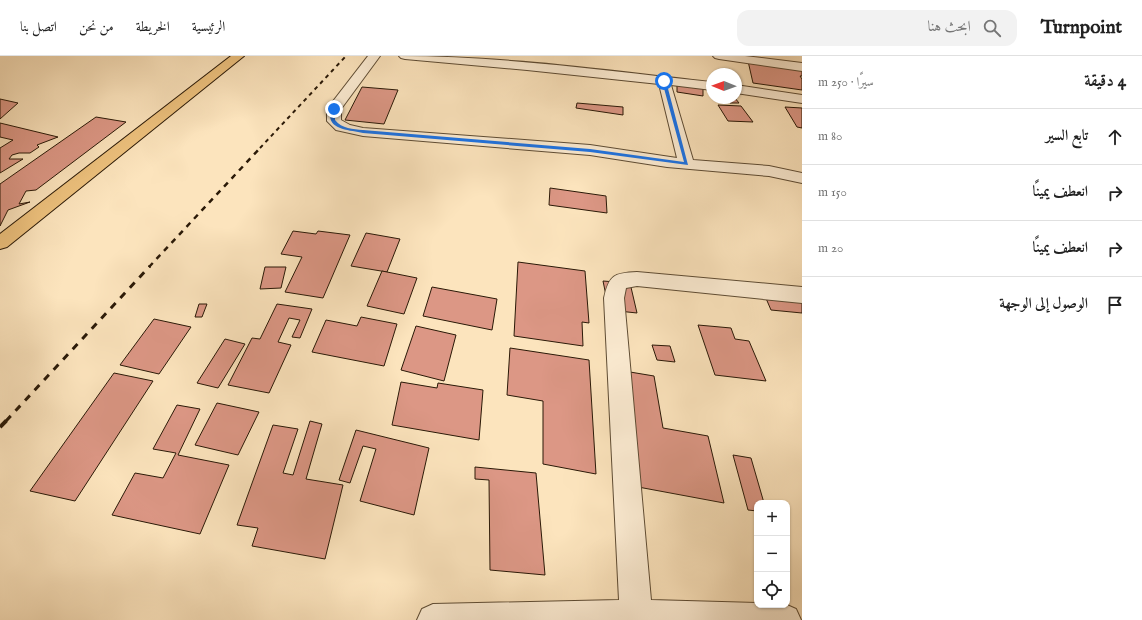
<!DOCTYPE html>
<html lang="ar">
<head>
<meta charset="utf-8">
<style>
	:root { --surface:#fff; --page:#f2f2f2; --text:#222; --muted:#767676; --line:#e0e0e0 }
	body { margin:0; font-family:"IM FELL English",Amiri,serif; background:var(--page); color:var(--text); direction:rtl }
	.controls { position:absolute; right:12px; bottom:12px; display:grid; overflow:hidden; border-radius:8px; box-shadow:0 1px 3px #0004 }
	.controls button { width:36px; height:36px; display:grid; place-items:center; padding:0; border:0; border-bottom:1px solid var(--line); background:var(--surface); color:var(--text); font:20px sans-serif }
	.compass { position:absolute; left:706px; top:12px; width:36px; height:36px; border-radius:50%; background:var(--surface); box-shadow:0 1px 3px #0004; rotate:271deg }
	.stop { position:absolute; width:12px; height:12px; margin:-9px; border:3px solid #1a73e8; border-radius:50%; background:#fff }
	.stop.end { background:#1a73e8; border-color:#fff; box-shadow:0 1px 4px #0008 }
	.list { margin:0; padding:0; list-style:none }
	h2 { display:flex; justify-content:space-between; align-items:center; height:52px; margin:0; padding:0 16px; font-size:17px }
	h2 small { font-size:13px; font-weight:400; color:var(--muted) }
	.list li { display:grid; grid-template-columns:26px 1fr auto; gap:12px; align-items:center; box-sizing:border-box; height:56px; padding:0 16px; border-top:1px solid var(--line) }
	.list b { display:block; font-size:15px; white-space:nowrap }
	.list em { font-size:13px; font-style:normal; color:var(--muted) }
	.icon { flex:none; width:22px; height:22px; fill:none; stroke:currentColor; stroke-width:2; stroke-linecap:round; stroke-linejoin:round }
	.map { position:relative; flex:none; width:802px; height:564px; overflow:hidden; direction:ltr }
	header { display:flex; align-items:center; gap:24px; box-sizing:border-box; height:56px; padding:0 20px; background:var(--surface); border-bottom:1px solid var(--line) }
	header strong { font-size:19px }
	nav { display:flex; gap:22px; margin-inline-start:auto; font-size:14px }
	.search { width:280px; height:36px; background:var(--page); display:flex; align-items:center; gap:10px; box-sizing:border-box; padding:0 14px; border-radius:12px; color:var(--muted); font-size:15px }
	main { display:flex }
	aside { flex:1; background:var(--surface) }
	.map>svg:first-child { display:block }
	.building { fill:#dc9785; stroke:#2a1907 }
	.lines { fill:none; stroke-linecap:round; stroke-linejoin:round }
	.minor-casing { stroke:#5e4c34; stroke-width:2 }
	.primary-casing { stroke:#2a1907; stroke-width:2 }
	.minor { fill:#fdedd4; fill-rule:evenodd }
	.primary { fill:#eec27e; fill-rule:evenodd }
	.rail-far3 { stroke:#2a1907; stroke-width:2; stroke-dasharray:4 4; stroke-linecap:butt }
	.rail-far2 { stroke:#2a1907; stroke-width:2.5; stroke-dasharray:5.5 5.5; stroke-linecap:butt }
	.rail-far1 { stroke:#2a1907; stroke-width:3; stroke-dasharray:7 7; stroke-linecap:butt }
	.rail { stroke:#2a1907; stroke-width:4; stroke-dasharray:9 9; stroke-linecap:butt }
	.route { fill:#1a73e8 }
</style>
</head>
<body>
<header>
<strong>Turnpoint</strong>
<div class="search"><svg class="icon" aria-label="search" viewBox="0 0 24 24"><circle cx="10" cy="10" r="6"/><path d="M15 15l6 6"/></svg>ابحث هنا</div>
<nav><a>الرئيسية</a><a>الخريطة</a><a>من نحن</a><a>اتصل بنا</a></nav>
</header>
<main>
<aside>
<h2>4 دقيقة<small>سيرًا · 250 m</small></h2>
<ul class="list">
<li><svg class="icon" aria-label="ahead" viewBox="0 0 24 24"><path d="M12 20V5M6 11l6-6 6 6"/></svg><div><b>تابع السير</b></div><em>80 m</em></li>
<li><svg class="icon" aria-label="right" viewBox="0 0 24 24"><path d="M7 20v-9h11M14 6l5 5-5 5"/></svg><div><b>انعطف يمينًا</b></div><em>150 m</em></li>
<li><svg class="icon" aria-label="right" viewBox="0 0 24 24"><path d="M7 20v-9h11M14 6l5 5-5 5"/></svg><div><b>انعطف يمينًا</b></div><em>20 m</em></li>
<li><svg class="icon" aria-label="arrive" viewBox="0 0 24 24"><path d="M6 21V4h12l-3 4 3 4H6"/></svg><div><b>الوصول إلى الوجهة</b></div></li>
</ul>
</aside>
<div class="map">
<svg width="802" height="564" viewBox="0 0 802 564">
	<rect width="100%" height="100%" fill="#fce4bd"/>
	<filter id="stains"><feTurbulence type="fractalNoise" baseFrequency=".005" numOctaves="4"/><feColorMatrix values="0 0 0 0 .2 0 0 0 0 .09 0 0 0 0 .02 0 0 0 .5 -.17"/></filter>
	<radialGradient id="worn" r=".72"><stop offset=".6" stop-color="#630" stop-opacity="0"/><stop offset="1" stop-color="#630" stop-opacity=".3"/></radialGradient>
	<g class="building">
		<path d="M748 5 802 13V20H800L802 23V34L753 27Z"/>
		<path d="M677 26 703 30V40L677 36Z"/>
		<path d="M362 31 398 34 384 68 345 64Z"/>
		<path d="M726 42H735L739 47H730Z"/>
		<path d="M0 43 18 47 0 63Z"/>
		<path d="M577 47 623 51V59L576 52Z"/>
		<path d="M718 49 741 50 753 66 728 65Z"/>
		<path d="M785 51 802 52V72L797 71Z"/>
		<path d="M96 61 126 66 36 134 26 135 19 148 30 146 8 154 0 170V128Z"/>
		<path d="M0 67 58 81 37 89 39 91 30 97H19L12 99 9 103H23L0 117V92L13 84 0 81Z"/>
		<path d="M550 132 606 140 607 157 549 149Z"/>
		<path d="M293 175 316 178 318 175 350 179 323 242 285 236 302 201 281 198Z"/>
		<path d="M366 177 400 183 387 216 351 210Z"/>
		<path d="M518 206 585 215 589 267 582 266 583 290 514 280Z"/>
		<path d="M265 211H286L281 232 260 233Z"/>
		<path d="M382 215 417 222 404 258 367 250Z"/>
		<path d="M603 225 630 227 637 257 609 254Z"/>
		<path d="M432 231 497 243 492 274 423 260Z"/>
		<path d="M762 233 802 238V257L771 254Z"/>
		<path d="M199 248H207L202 261H195Z"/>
		<path d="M277 248 312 253 300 282 292 281 300 264 289 262 278 286 291 289 269 337 228 329 252 282 260 283Z"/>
		<path d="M361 261 397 268 384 310 312 296 326 264 357 270Z"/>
		<path d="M154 263 191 271 159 318 120 309Z"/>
		<path d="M698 269 731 272 735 283 749 285 766 325 715 319Z"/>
		<path d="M416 270 456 279 444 325 401 314Z"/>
		<path d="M225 283 245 288 218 332 197 327Z"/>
		<path d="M652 289 670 290 675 306 657 304Z"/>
		<path d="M510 292 589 304 596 418 543 408V345L507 339Z"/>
		<path d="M612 313 654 320 663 372 708 380 724 447 622 428Z"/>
		<path d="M114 317 153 325 75 445 30 435Z"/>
		<path d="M401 326 437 332 438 327 483 334 479 384 392 369Z"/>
		<path d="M217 347 259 356 238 399 195 389Z"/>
		<path d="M177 349 200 353 178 399 229 409 200 478 112 459 135 417 163 422 176 397 153 393Z"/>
		<path d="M310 365 322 368 306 423 343 429 325 503 252 490 258 472 237 469 273 369 298 373 283 417 293 419Z"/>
		<path d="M356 374 429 392 414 459 360 445 376 393 363 390 350 427 339 424Z"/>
		<path d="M733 399 751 402 764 447H757V455L748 454Z"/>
		<path d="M475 411 536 417 545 519 490 514 489 424 475 423Z"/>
	</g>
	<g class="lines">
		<g class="minor-casing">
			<g id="minor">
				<path d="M368 0H380L341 53V64L350 69 363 72 590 89 677 102 659 28 527 14 405 3 401 2 399 0C504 0 608 15 712 26V34L671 29 693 104 769 110 802 117V127L769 120 667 111 590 99 363 80 336 74 327 65V53Z"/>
				<path d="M713 0H745L802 7V15L719 3 715 2Z"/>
				<path d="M736 29 802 39V47L736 37Z"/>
				<path d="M637 216 802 231V247L637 230 626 232 624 242 651 544 757 547V549H787L796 553 801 564H417L422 553 433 548 619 544 604 242C609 219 614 217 637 216Z"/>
			</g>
		</g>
		<g class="primary-casing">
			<path id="primary" d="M231 0H244L7 191 0 193V178Z"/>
		</g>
		<use href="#minor" class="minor"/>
		<use href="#primary" class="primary"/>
		<path class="rail-far3" d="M260 92 346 0"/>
		<path class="rail-far2" d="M149 211 261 91"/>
		<path class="rail-far1" d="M6 365 150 210"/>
		<path class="rail" d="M0 371 7 364"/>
	</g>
	<path class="route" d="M664 24 666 25 688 109 590 96 363 77C349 74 323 74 332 52H335V64C342 73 353 73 363 74L590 93 684 106 662 25Z"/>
	<rect width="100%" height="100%" filter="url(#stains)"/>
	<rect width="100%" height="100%" fill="url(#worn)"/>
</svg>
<div class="controls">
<button>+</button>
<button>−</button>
<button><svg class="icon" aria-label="locate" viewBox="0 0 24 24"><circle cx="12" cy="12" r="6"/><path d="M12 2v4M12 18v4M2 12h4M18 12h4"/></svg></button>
</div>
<svg class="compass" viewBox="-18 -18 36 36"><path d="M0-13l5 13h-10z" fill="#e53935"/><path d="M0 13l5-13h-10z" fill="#767676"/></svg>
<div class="stop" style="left:664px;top:25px"></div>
<div class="stop end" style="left:334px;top:53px"></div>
</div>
</main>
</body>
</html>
